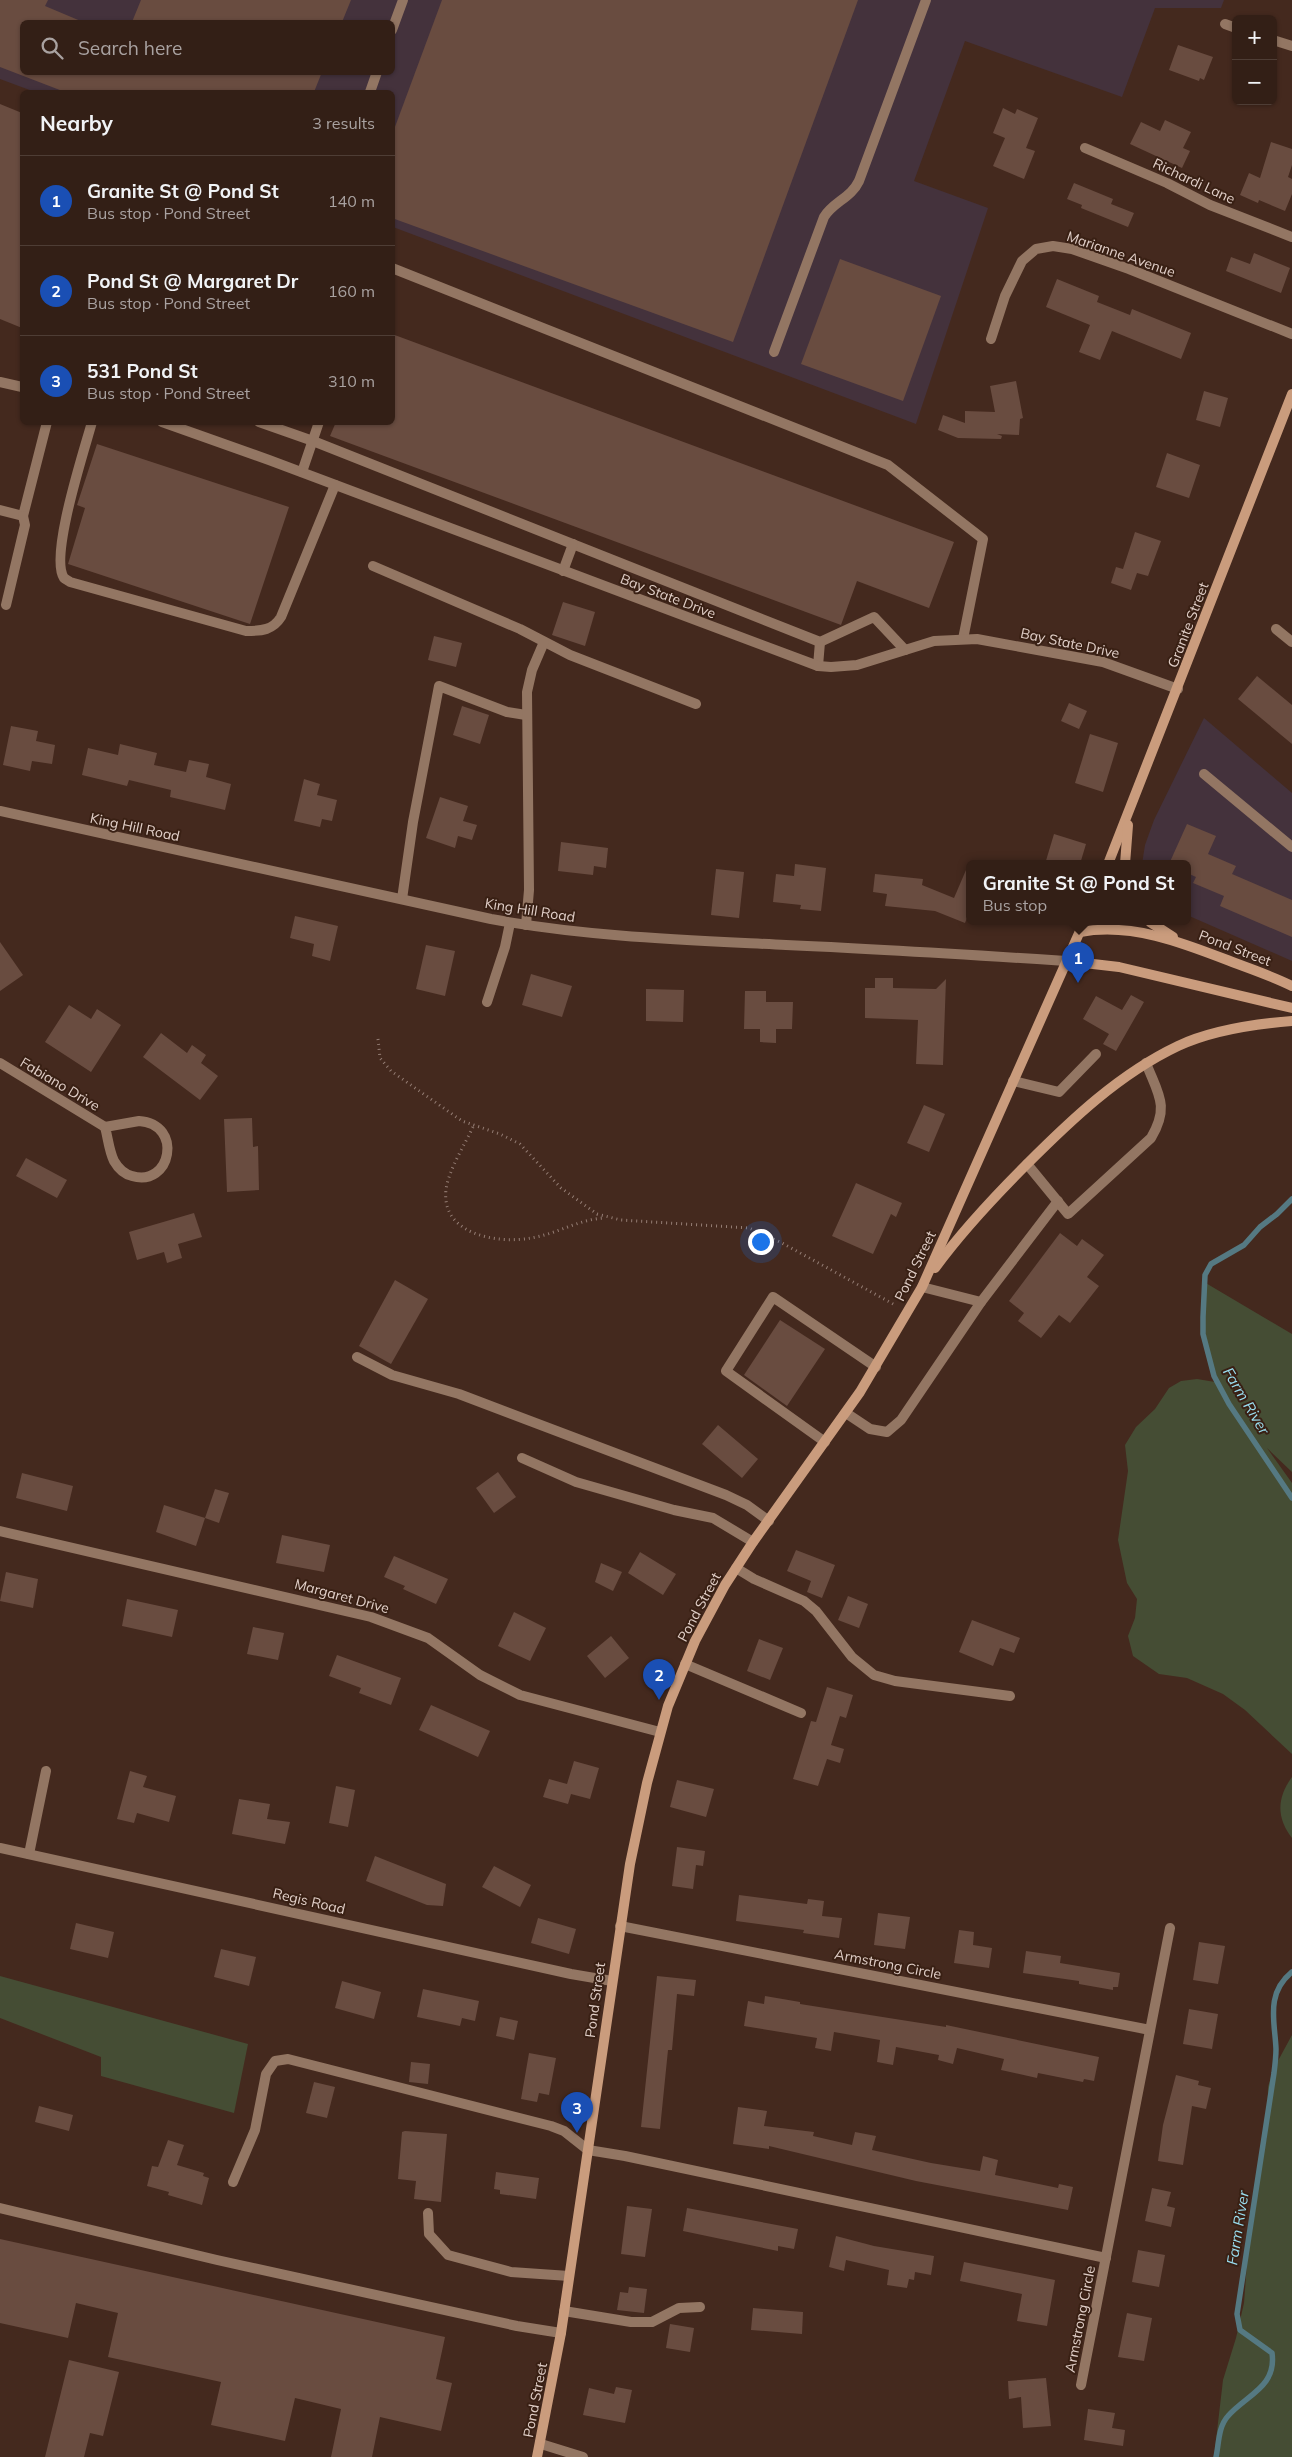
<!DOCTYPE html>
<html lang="en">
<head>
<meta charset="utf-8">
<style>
	:root { --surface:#331f16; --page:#3e2c23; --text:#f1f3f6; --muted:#a9a2a1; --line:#4e3d35; --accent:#db2777 }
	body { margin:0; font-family:Mulish,sans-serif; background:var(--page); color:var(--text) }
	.controls { position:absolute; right:15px; top:15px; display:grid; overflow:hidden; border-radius:8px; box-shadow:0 1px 4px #0004 }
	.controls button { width:45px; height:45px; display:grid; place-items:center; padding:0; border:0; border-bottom:1px solid var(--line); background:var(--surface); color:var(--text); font:25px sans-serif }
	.you { position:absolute; left:760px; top:1241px; width:18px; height:18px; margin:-12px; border:4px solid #fff; border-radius:50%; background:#1a73e8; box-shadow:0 0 0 8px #1a73e833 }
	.badge { display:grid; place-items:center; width:32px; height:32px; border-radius:50%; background:var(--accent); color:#fff; font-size:16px; font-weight:700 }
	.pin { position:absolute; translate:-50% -41px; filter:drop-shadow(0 1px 2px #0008) }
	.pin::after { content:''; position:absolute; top:26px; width:18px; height:15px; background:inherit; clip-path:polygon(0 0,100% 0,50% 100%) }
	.popup { position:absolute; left:966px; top:860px; width:225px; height:65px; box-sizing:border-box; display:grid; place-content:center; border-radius:8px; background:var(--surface); filter:drop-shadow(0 1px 4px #0005); font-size:16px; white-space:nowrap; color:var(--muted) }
	.popup b { font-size:19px; color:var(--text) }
	.popup::after { content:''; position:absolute; left:50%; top:100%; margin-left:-10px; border:10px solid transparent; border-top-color:var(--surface) }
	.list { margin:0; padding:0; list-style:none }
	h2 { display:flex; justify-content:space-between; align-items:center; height:65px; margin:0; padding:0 20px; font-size:21px }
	h2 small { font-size:16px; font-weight:400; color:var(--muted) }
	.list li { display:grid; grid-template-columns:32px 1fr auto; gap:15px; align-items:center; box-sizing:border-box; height:90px; padding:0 20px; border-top:1px solid var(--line) }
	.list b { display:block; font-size:19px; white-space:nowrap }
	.list p { margin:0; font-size:16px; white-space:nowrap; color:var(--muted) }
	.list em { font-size:16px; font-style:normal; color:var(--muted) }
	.icon { flex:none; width:28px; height:28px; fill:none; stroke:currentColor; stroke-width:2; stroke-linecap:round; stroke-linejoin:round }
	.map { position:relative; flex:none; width:1292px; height:2457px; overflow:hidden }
	.search { position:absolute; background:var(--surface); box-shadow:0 1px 4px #0004; left:20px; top:20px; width:375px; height:55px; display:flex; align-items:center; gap:12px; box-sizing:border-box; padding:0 18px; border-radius:8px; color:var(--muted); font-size:19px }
	.panel { position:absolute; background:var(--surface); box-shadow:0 1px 4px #0004; left:20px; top:90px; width:375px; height:335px; border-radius:8px }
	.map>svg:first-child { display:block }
	.commercial { fill:#44323c; fill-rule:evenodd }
	.green { fill:#454d34 }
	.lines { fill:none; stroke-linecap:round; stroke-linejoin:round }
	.stream { stroke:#557982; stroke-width:5.5 }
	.building { fill:#694c40 }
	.path { stroke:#957e75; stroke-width:3; stroke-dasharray:1 4; stroke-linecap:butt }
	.lane { stroke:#937663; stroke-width:10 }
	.street { stroke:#937663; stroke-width:10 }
	.secondary { stroke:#ca9c7d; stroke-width:10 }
	.labels { text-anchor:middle; stroke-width:4; stroke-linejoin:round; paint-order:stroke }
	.street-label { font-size:14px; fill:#e1cfc8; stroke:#392014 }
	.water-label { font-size:15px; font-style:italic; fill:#99ddef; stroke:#392014 }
</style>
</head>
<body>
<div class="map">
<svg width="1292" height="2457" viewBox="0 0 1292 2457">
	<rect width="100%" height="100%" fill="#44291e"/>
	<g class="commercial">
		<path d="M0 0H1224L1221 8H1155L1122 97 965 41 914 181 988 208 916 424 393 227 392 92H35L0 79ZM22 22H392V72H22Z"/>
		<path d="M1204 718 1292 793V961L1187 915V864H1142L1145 845 1154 820Z"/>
	</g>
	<g class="green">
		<path d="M1204 1282 1292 1334V1472L1267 1448 1292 1483V1754L1245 1710 1223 1694 1187 1678 1159 1674 1133 1656 1128 1636 1135 1618 1137 1599 1127 1583 1118 1540 1128 1471 1125 1445 1136 1427 1155 1409 1169 1388 1181 1381 1197 1379 1215 1382 1201 1312Z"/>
		<path d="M1292 1777V1838C1276 1818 1277 1797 1292 1777Z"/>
		<path d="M0 1976 248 2044 234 2113 101 2076V2057L0 2018Z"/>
		<path d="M1292 2035V2457H1214L1223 2380 1236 2338 1244 2303 1251 2210 1267 2136 1268 2087 1273 2070Z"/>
	</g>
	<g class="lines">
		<g class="stream">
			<path d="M1292 1199 1277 1214 1260 1227 1244 1245 1211 1264 1205 1275 1203 1317V1334L1214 1376 1229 1404 1292 1498"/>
			<path d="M1216 2457C1219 2444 1218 2427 1228 2416 1246 2395 1277 2387 1272 2353L1240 2330 1237 2314 1274 2073C1275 2065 1276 2057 1276 2049 1275 2022 1265 1994 1292 1972"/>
		</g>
	</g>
	<g class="building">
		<path d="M0 0H48L45 6 83 22H22V72H322L314 92H65L0 67Z"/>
		<path d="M141 0H351L342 22H132Z"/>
		<path d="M442 0H858L733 342 392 218V135Z"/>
		<path d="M1178 45 1213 57 1204 80 1200 78 1199 81 1169 70Z"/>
		<path d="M0 104 22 113V328L0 319Z"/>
		<path d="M1003 108 1015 114 1017 109 1038 118 1026 148 1035 151 1024 179 993 166 1005 138 993 133Z"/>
		<path d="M1165 120 1191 132 1183 148 1190 151 1182 168 1130 144 1141 122 1160 131Z"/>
		<path d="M1271 142 1292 149V165L1288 177 1292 179V194L1285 211 1259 200 1258 203 1240 195 1249 173 1260 178Z"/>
		<path d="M1074 183 1113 199 1111 204 1134 213 1128 227 1081 208 1082 205 1067 199Z"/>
		<path d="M1254 253 1290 268 1281 293 1226 271 1231 257 1250 264Z"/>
		<path d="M840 259 941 296 903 401 801 364Z"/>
		<path d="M1057 279 1099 296 1097 302 1130 315 1132 309 1191 333 1181 359 1112 331 1100 360 1079 352 1090 325 1046 307Z"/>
		<path d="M392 334 954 542 929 608 857 581 841 625 330 436 336 422H392Z"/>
		<path d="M1016 381 1023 418 1020 419 1019 435 997 434 1002 436 1001 439 958 438 938 430 943 415 965 423V411L995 412 990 386Z"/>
		<path d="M1204 391 1228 398 1220 427 1196 420Z"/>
		<path d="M97 444 289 507 250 624 68 564 85 508 77 505Z"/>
		<path d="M1167 453 1200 465 1189 498 1156 487Z"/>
		<path d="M1135 532 1161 541 1148 576 1137 573 1131 590 1111 583 1116 567 1123 569Z"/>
		<path d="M563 602 595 612 585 646 552 635Z"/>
		<path d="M434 636 462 643 456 667 428 660Z"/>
		<path d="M1257 676 1292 705V744L1238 699Z"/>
		<path d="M1069 703 1087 711 1079 729 1061 721Z"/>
		<path d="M462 706 489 715 480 744 453 735Z"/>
		<path d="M11 726 38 731 36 741 55 745 52 764 32 761 30 771 3 765Z"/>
		<path d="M1090 734 1118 743 1103 792 1075 783Z"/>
		<path d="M120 744 157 753 154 765 186 772 189 760 209 764 206 777 231 784 225 810 170 797 171 790 129 780 127 786 82 775 88 748 118 755Z"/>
		<path d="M304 779 320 784 317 795 337 800 332 821 322 819 320 827 294 821Z"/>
		<path d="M440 797 468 806 463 821 477 825 472 840 458 836 455 848 426 838Z"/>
		<path d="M1187 824 1216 836 1208 854 1236 866 1232 874 1292 900V937L1220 906 1224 896 1193 883 1196 877 1187 873V864H1169Z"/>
		<path d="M1054 834 1086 844 1080 864H1045Z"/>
		<path d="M561 842 608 848 606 868 594 866 593 875 558 871Z"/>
		<path d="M969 863V913L965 923 935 911 885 906 887 894 873 892 875 874 923 879 922 885 954 898Z"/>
		<path d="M795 864 826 868 821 911 800 909 801 905 773 902 776 874 794 876Z"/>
		<path d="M716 869 744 872 739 918 711 915Z"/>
		<path d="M295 916 338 926 330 961 312 956 314 944 290 938Z"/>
		<path d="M0 942 23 975 0 991Z"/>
		<path d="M426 945 455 951 445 996 416 989Z"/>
		<path d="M531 974 572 986 562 1017 522 1005Z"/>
		<path d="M875 978H893V988L936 989 946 979 943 1065 916 1064 918 1020 865 1018V988H875Z"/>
		<path d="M646 989 684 990 683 1022 646 1021Z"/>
		<path d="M745 991H766V1002H793L792 1029H776V1043L760 1042V1029H744Z"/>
		<path d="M1131 995 1144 1002 1116 1051 1103 1044 1109 1034 1083 1019 1096 996 1122 1010Z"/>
		<path d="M69 1005 91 1019 97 1009 121 1025 91 1072 45 1042Z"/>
		<path d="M161 1033 187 1053 192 1045 206 1055 201 1063 218 1076 200 1100 143 1057Z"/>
		<path d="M924 1105 945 1114 929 1152 907 1143Z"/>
		<path d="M252 1118 253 1147 258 1146 259 1190 227 1192 224 1119Z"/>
		<path d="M26 1158 67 1180 57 1198 16 1176Z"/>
		<path d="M856 1183 902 1203 896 1217 891 1214 873 1254 832 1236Z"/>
		<path d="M194 1213 202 1237 178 1244 182 1258 167 1263 164 1252 137 1260 129 1232Z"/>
		<path d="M1060 1233 1077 1246 1082 1239 1104 1255 1087 1277 1099 1286 1070 1323 1059 1315 1041 1338 1018 1321 1024 1313 1009 1301Z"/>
		<path d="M395 1280 428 1299 391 1364 359 1346Z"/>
		<path d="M780 1320 825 1349 787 1406 744 1375Z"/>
		<path d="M718 1425 758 1459 742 1478 702 1444Z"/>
		<path d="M498 1472 516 1497 494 1513 476 1488Z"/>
		<path d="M22 1473 73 1486 67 1511 16 1498Z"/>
		<path d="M215 1489 229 1493 219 1523 205 1518Z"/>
		<path d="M164 1505 205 1518 196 1546 156 1532Z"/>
		<path d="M282 1535 330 1545 324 1572 276 1563Z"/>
		<path d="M796 1550 835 1565 822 1598 807 1592 811 1581 787 1571Z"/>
		<path d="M640 1552 676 1574 663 1595 628 1573Z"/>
		<path d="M394 1556 448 1579 436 1604 403 1589 405 1586 384 1577Z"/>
		<path d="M601 1563 622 1572 613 1591 595 1582Z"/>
		<path d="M6 1572 38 1579 33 1608 0 1601Z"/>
		<path d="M848 1596 868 1604 859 1628 838 1620Z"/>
		<path d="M127 1599 178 1610 172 1637 122 1626Z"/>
		<path d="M514 1612 546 1628 530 1661 498 1646Z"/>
		<path d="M972 1620 1020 1638 1014 1653 1000 1648 993 1666 959 1652Z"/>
		<path d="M253 1627 284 1633 278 1660 247 1654Z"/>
		<path d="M611 1636 629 1658 605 1678 587 1656Z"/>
		<path d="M759 1639 783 1648 770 1680 747 1671Z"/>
		<path d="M337 1655 401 1678 391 1705 359 1693 361 1688 329 1676Z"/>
		<path d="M827 1687 853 1695 846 1718 840 1716 831 1745 844 1749 840 1763 827 1759 818 1786 793 1779 811 1721 816 1722Z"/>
		<path d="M431 1705 490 1731 478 1757 419 1730Z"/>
		<path d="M574 1761 599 1768 590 1799 571 1794 568 1804 543 1797 549 1779 567 1784Z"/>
		<path d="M130 1771 147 1776 143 1787 176 1796 169 1822 137 1813 134 1823 117 1819Z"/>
		<path d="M677 1780 714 1789 706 1817 670 1807Z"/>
		<path d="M336 1786 355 1790 348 1827 329 1823Z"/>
		<path d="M239 1799 270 1804 267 1819 290 1822 285 1844 232 1834Z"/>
		<path d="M677 1847 705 1851 703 1866 696 1865 693 1889 672 1886Z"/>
		<path d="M375 1856 446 1884 443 1906 427 1905 366 1881Z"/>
		<path d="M494 1866 531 1885 520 1907 482 1887Z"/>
		<path d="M739 1895 807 1904 808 1899 824 1901 822 1916 842 1918 839 1938 803 1933 804 1930 736 1921Z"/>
		<path d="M878 1913 910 1917 905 1949 874 1945Z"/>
		<path d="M538 1918 576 1929 569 1954 531 1943Z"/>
		<path d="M76 1923 114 1932 108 1958 70 1949Z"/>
		<path d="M959 1930 974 1932 973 1945 992 1948 989 1968 954 1963Z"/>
		<path d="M1199 1942 1225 1946 1218 1984 1193 1980Z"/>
		<path d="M221 1949 256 1957 249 1986 214 1977Z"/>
		<path d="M1026 1951 1061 1956 1060 1963 1120 1973 1118 1987H1113V1990L1079 1984V1981L1023 1973Z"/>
		<path d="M657 1976 696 1980 694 1996 677 1994 672 2050H668L660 2129 641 2127Z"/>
		<path d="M342 1981 381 1992 374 2019 335 2008Z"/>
		<path d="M423 1989 479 2001 475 2021 462 2018 460 2026 417 2017Z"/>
		<path d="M765 1996 800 2002V2004L946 2027V2025L1099 2057 1094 2081 1084 2079 1083 2082 1038 2073 1037 2078 1001 2070 1004 2059 957 2048 953 2064 938 2060 939 2055 896 2047 893 2065 877 2062 880 2040 834 2032 831 2051 815 2048 817 2038 744 2026 748 2001 764 2004Z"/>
		<path d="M1189 2009 1218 2014 1212 2049 1183 2044Z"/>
		<path d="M500 2017 518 2021 514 2040 496 2036Z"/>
		<path d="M529 2053 556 2058 549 2095 539 2093 537 2102 521 2099Z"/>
		<path d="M411 2062 430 2064 428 2084 409 2082Z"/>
		<path d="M1176 2075 1199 2081 1198 2085 1211 2088 1206 2109 1192 2106 1183 2165 1158 2161 1163 2125Z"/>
		<path d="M314 2082 335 2087 327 2118 306 2113Z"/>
		<path d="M39 2106 73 2115 69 2131 35 2122Z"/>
		<path d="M738 2107 767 2111 764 2126 814 2132 813 2136 852 2145 855 2132 876 2136 872 2150 931 2163 980 2171 983 2156 998 2160 995 2175 1058 2188 1059 2184 1073 2187 1068 2210 916 2181 769 2146V2149L733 2144Z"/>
		<path d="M405 2131 447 2134 441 2202 414 2199 416 2181 398 2179 402 2132Z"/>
		<path d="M168 2140 184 2145 177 2165 204 2173 203 2176 209 2178 202 2205 168 2195 169 2192 147 2186 152 2166 158 2167Z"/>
		<path d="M496 2172 539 2178 536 2199 500 2194V2190L494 2189Z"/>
		<path d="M1152 2188 1171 2192 1167 2206 1175 2208 1171 2227 1145 2221Z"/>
		<path d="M627 2206 652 2209 645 2257 621 2254Z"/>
		<path d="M687 2208 798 2229 794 2249 778 2246V2251L683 2231Z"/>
		<path d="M836 2236 874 2246 934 2256 931 2275 915 2272 914 2280 909 2279 907 2288 887 2285 889 2270 846 2260 844 2271 829 2267Z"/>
		<path d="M0 2239 445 2337 436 2379 452 2383 441 2431 380 2417 372 2457H331L341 2409 295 2398 285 2441 211 2425 221 2382 108 2357 118 2313 76 2303 68 2338 0 2323Z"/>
		<path d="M1138 2250 1165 2255 1159 2287 1132 2282Z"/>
		<path d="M964 2262 1055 2280 1047 2326 1017 2321 1022 2294 960 2281Z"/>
		<path d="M629 2287 647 2289 644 2313 617 2310 620 2292 628 2293Z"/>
		<path d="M753 2308 803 2312 802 2334 751 2330Z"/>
		<path d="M1127 2313 1152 2318 1144 2361 1118 2357Z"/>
		<path d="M670 2324 694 2328 690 2352 666 2348Z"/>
		<path d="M69 2360 119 2372 103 2436 90 2433 84 2457H45Z"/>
		<path d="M1046 2378 1051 2426 1023 2428 1021 2397 1009 2399 1008 2381Z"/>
		<path d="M616 2387 632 2390 625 2423 583 2415 589 2388 614 2394Z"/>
		<path d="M1088 2409 1115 2413 1112 2428 1125 2430 1123 2446 1084 2440Z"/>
	</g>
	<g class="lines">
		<g class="path">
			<path d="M378 1039 380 1058 391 1071 462 1121 500 1134 520 1144 561 1188 597 1214 621 1220 749 1228 782 1243 895 1305"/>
			<path d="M473 1127C465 1144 448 1171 446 1190 441 1235 498 1244 531 1238 557 1234 579 1219 605 1218"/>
		</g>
		<g class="lane">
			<path d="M392 30 403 0"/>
			<path d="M370 92 377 72"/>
			<path d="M392 268 888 465 983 539 963 639"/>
			<path d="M774 352 824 217C833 202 851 198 859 181L926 0"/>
			<path d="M92 422C85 448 49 557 64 578 65 579 69 581 70 582L246 631C262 631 273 630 281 617L335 485"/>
			<path d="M259 422 313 441 820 642 874 617 905 650"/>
			<path d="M302 472 319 422"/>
			<path d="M0 510 23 516 47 422"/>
			<path d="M373 566 520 629 570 655 696 704"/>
			<path d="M563 571 573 544"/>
			<path d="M6 605 25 525 23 516"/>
			<path d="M1276 629 1292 642"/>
			<path d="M818 666 820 642"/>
			<path d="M1204 774 1292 847"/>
			<path d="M402 899 413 822 439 686 507 712 526 715"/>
			<path d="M526 925 529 890 527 692 532 670 544 642"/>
			<path d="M487 1002 505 947 510 923"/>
			<path d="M1013 1081 1059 1092 1096 1054"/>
			<path d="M1027 1164 1068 1214 1151 1138C1170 1106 1158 1094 1146 1063"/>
			<path d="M922 1287 981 1302"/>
			<path d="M357 1357 392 1375 459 1394 726 1495 747 1505 769 1521"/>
			<path d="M846 1413 870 1429 887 1432 901 1420 981 1302 1058 1201"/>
			<path d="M825 1442 726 1371 773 1297 876 1367"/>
			<path d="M522 1458 576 1482 674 1510 713 1518 753 1542"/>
			<path d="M736 1568 754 1579 804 1601 816 1611 852 1657 874 1675 895 1681 1010 1696"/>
			<path d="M685 1664 801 1713"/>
			<path d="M29 1854 46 1771"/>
			<path d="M233 2182 255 2130 266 2074 275 2061 288 2059 551 2126 564 2131 588 2150"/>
			<path d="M0 2208 217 2260 517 2326 561 2333"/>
			<path d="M428 2213 429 2234 448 2255 511 2272 569 2276"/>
			<path d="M564 2311 631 2322H652L679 2308 700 2307"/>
			<path d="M541 2444 583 2457"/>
		</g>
		<g class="street">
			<path d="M1225 24 1236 28"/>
			<path d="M1273 40 1292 46"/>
			<path d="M1085 148 1167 183 1210 205 1292 237"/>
			<path d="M991 339 1005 296 1022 261 1036 249 1053 246 1072 249 1129 269 1292 334"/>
			<path d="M0 382 22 387"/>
			<path d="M162 422 269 460 818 666 831 667 857 665 934 641 977 639 1103 662 1178 689"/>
			<path d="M0 811 491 919C588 937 688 940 786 945 880 949 973 955 1067 961"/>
			<path d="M0 1063 105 1127"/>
			<path d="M139 1121C184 1124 171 1188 132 1176 124 1174 118 1168 114 1161 109 1151 108 1138 105 1127Z"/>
			<path d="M0 1531 371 1617 428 1638 480 1675 520 1695 660 1732"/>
			<path d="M0 1848 571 1974 612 1981"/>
			<path d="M620 1926 1150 2030"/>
			<path d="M588 2150 625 2156 1106 2258"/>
			<path d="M1081 2385 1170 1928"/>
		</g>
		<g class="secondary">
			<path d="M1108 864 1292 394"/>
			<path d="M1125 864 1128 825"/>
			<path d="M1150 922 1173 937"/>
			<path d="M1080 932C1133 922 1186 944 1235 963 1254 970 1274 977 1292 986"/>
			<path d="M1067 961 1119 967 1292 1008"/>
			<path d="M935 1268C962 1231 994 1197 1026 1165 1071 1120 1119 1074 1178 1046 1212 1030 1254 1024 1292 1021"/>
			<path d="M537 2457 561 2333 630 1864 647 1783 668 1706 695 1641 725 1585 753 1542 860 1392 922 1287 1084 922"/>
		</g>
	</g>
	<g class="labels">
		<g class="street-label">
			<text transform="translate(1194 181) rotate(25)" y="5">Richardi Lane</text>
			<text transform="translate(1121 254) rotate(19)" y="5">Marianne Avenue</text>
			<text transform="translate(668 596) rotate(21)" y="5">Bay State Drive</text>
			<text transform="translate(1188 625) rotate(-69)" y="5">Granite Street</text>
			<text transform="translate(1070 643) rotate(12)" y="5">Bay State Drive</text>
			<text transform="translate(135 827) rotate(12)" y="5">King Hill Road</text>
			<text transform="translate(530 910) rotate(9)" y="5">King Hill Road</text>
			<text transform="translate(1235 948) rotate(21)" y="5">Pond Street</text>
			<text transform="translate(60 1084) rotate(31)" y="5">Fabiano Drive</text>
			<text transform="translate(915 1266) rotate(-64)" y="5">Pond Street</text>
			<text transform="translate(342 1596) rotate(15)" y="5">Margaret Drive</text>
			<text transform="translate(699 1607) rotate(-62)" y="5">Pond Street</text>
			<text transform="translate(309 1901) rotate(13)" y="5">Regis Road</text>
			<text transform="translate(888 1964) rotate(11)" y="5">Armstrong Circle</text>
			<text transform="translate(595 2000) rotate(-82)" y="5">Pond Street</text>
			<text transform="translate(1080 2319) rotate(-79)" y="5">Armstrong Circle</text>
			<text transform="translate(535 2400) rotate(-79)" y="5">Pond Street</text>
		</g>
		<g class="water-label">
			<text transform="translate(1246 1401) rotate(59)" y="5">Farm River</text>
			<text transform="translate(1238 2228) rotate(-81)" y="5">Farm River</text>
		</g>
	</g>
</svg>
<div class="controls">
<button>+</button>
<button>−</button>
</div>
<div class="you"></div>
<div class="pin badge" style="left:1078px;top:983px;background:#1a4fb4">1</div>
<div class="popup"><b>Granite St @ Pond St</b>Bus stop</div>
<div class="pin badge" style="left:659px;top:1700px;background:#1a4fb4">2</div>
<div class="pin badge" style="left:577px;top:2133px;background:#1a4fb4">3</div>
<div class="search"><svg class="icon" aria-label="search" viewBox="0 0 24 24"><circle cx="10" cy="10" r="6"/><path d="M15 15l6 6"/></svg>Search here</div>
<section class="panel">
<h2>Nearby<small>3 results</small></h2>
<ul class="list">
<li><span class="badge" style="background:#1a4fb4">1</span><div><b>Granite St @ Pond St</b><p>Bus stop · Pond Street</p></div><em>140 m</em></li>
<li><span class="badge" style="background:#1a4fb4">2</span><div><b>Pond St @ Margaret Dr</b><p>Bus stop · Pond Street</p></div><em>160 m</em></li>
<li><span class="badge" style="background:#1a4fb4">3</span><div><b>531 Pond St</b><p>Bus stop · Pond Street</p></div><em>310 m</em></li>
</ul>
</section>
</div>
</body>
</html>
